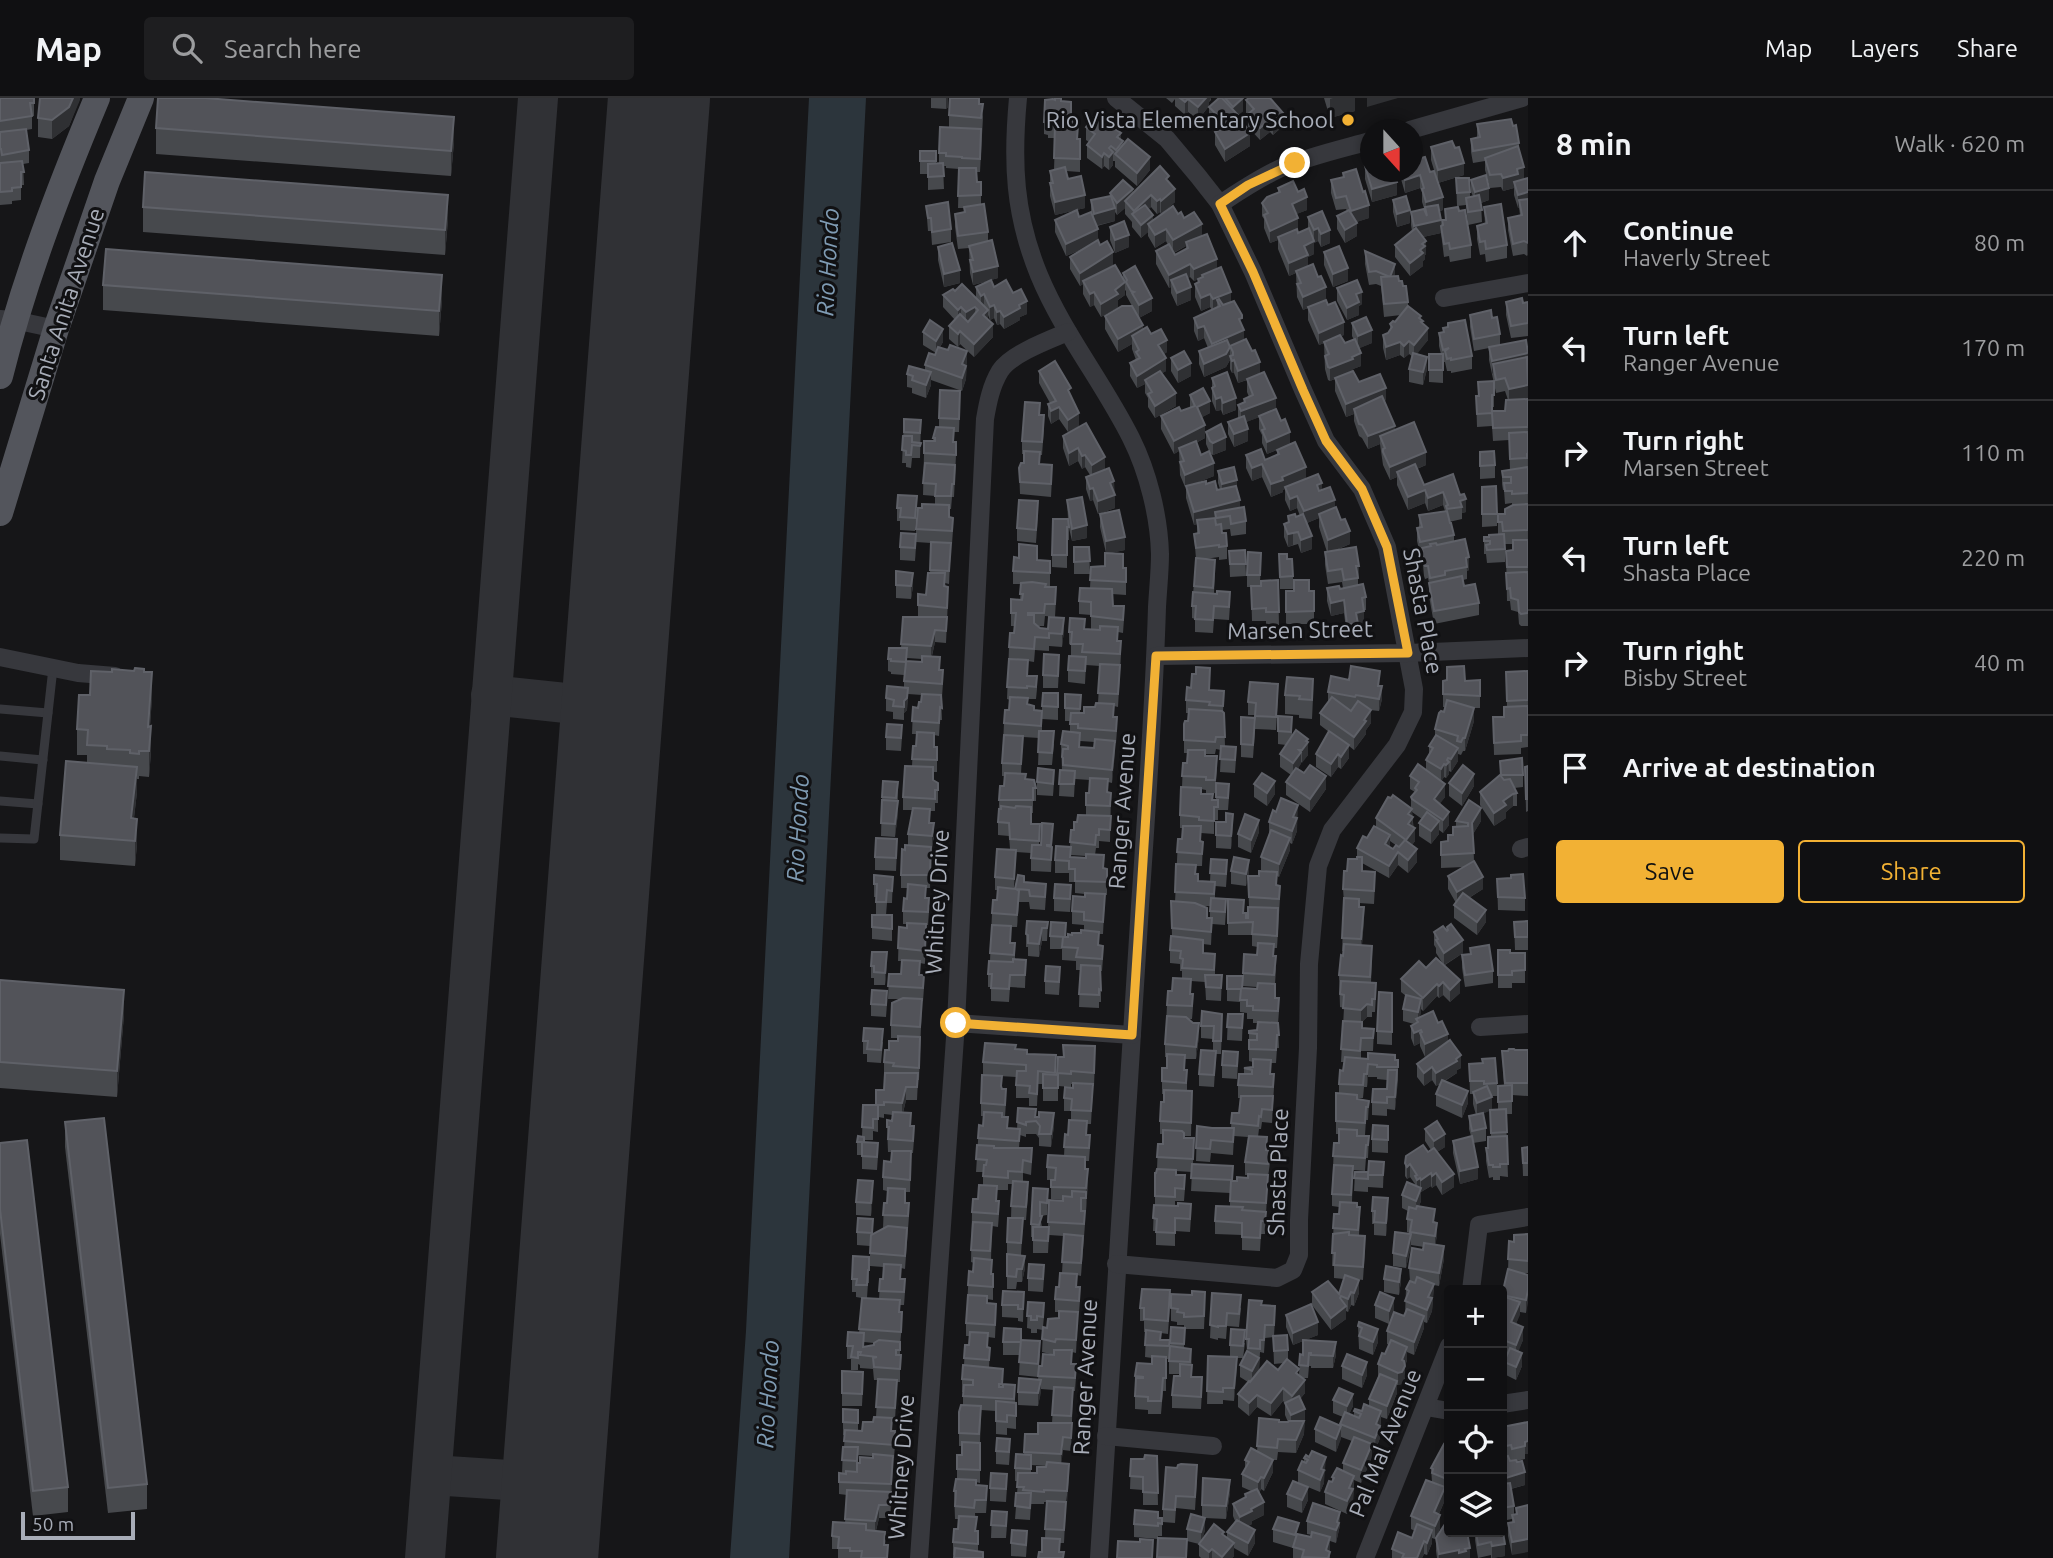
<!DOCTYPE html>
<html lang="en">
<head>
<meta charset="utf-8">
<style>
	:root { --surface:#101012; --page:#1e1e20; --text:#f1f3f6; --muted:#9c9d9f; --line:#303032; --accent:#f2b134 }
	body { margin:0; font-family:Ubuntu,sans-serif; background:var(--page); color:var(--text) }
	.controls { position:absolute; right:21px; bottom:21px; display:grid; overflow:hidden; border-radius:7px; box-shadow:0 4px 10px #0003 }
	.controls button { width:63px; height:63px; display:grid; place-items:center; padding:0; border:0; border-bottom:2px solid var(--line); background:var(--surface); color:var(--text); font:35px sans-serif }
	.compass { position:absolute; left:1360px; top:21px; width:63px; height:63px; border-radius:50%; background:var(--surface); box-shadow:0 4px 10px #0003; rotate:159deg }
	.scale { position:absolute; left:21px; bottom:18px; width:114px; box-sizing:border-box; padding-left:7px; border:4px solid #a8adb8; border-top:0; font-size:19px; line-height:24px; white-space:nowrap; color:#a8adb8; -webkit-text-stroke:5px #111113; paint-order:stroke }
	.stop { position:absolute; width:21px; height:21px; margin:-16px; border:5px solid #f2b134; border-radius:50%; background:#fff }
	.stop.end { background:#f2b134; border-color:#fff; box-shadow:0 2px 7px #0008 }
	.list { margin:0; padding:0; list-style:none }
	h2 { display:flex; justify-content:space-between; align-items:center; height:91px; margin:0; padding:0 28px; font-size:30px }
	h2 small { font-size:23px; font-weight:400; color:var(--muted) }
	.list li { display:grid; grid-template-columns:46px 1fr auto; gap:21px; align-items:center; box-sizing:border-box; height:105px; padding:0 28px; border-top:2px solid var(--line) }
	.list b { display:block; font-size:26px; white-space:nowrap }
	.list p { margin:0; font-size:23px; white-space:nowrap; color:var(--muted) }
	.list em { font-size:23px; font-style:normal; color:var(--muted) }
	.actions { display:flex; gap:14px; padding:21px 28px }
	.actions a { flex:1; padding:16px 0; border:2px solid var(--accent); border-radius:7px; text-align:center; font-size:24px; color:var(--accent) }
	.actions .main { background:var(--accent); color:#111 }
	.icon { flex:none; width:38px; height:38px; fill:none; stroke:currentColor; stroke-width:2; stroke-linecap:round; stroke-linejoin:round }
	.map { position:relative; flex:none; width:1528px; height:1460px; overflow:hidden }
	header { display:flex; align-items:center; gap:42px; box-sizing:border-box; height:98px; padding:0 35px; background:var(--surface); border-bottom:2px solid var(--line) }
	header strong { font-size:33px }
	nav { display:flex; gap:38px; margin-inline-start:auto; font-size:24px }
	.search { width:490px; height:63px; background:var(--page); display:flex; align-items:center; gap:18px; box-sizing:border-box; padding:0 24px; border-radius:7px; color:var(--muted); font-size:26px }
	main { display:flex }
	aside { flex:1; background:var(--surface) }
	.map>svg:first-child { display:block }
	.water { fill:#2c353c }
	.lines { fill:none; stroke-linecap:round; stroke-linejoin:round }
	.taxiway { stroke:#303135; stroke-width:40 }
	.runway { stroke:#303135; stroke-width:102 }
	.lane { stroke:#37383d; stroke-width:9 }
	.street { stroke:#37383d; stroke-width:18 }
	.primary { stroke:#53555c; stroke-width:26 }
	.wall { fill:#47494d; fill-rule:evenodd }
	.shaded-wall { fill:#2f3033 }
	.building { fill:#525359; stroke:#5f6168; stroke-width:2 }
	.route { stroke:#f2b134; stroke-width:9 }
	.poi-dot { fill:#f2b134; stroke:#111113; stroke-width:2.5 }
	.labels { text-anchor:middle; stroke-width:6; stroke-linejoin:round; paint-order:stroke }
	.poi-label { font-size:23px; fill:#a8adb8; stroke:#111113; text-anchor:end }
	.street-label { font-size:23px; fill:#a8adb8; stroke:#111113 }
	.water-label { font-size:24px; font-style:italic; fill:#7f9bb3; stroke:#111113 }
</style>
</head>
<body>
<header>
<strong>Map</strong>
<div class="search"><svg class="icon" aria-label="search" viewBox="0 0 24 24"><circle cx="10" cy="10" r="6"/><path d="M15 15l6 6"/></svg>Search here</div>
<nav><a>Map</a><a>Layers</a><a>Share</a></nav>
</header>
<main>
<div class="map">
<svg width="1528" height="1460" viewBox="0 0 1528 1460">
	<rect width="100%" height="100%" fill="#161618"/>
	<path class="water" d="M809 0H866L802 1238 789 1460H730L746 1233Z"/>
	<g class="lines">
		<g class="taxiway">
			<path d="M491 597 613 610"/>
			<path d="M432 1377 553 1385"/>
			<path d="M425 1460 538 0"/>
		</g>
		<path class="runway" d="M547 1460 659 0"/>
		<g class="lane">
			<path d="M0 611 48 615"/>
			<path d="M0 658 43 662"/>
			<path d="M0 703 38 706"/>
			<path d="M0 740 34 741 53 570"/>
		</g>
		<g class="street">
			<path d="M1018 0C1012 64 1014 116 1039 177 1063 235 1103 284 1131 340 1148 374 1159 418 1160 456 1160 473 1158 491 1157 509 1154 609 1147 708 1140 808 1126 1026 1112 1243 1099 1460"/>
			<path d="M1116 0 1167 41 1198 78 1220 106 1253 174 1303 292 1326 343 1362 391 1387 449 1414 591 1413 614 1397 647 1332 732 1318 768 1309 866 1308 950 1299 1122V1157L1293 1172 1277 1180 1116 1166"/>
			<path d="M1410 32 1522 0"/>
			<path d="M1220 106C1240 93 1259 80 1281 70 1310 58 1341 51 1370 43"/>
			<path d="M1444 200 1528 185"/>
			<path d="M0 221 14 222 56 231"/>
			<path d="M1156 558 1408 555 1528 550"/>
			<path d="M0 559 78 575 115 578"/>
			<path d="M1521 751 1528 749"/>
			<path d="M956 925 1132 937"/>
			<path d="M1480 929 1528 926"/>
			<path d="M1471 1192 1479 1127 1528 1119"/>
			<path d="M1502 1306 1528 1302"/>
			<path d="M1426 1309 1449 1313"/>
			<path d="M1106 1338 1213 1348"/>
			<path d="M919 1460 956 925 985 321C988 304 991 288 1000 273 1011 256 1049 242 1068 234"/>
			<path d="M1365 1460 1449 1248"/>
		</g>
		<g class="primary">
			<path d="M0 278C24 182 59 91 97 0"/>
			<path d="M0 415 56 231 107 83 141 0"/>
		</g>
	</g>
	<g class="wall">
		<path d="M0 0 34 5V18H32V31L26 32 29 52V65L23 66 24 87H21V102L12 103V106L0 107V65H1L0 64Z"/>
		<path d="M80 0 69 28 52 41 38 39V20Z"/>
		<path d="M931 0H948V9L946 11 931 10Z"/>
		<path d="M980 0V6L983 19 980 74H977V84H981V106L988 134V143L998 180 991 182 994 189 1013 195 1027 216 1020 219V222L1004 231 1000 226 997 227 994 220 990 222 988 217V221L993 239 974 259 960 246 958 249 949 241V228L955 222 943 209V197L955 193 976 200V189L988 183 973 187 970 175 969 150 958 151 955 129V116L964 115V110H958L959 71 946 70V68H943L944 91 928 92V76H920V53H936V65H939V55L949 29V17Z"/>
		<path d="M1166 0H1211V2L1209 4V8L1198 22 1188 14 1185 17 1175 8V1L1172 5Z"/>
		<path d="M1223 0H1243V13L1238 17 1250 48 1225 64 1215 47V28L1209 22V9Z"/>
		<path d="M1324 0H1355V13L1330 20Z"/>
		<path d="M1055 2 1061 3 1071 23 1078 41H1080V74L1066 73 1068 81 1085 110 1055 117 1050 98V73L1054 72 1055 40H1048V37L1044 36V24Z"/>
		<path d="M1246 2 1283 28 1273 37 1270 34 1260 42 1248 29V17L1246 15Z"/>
		<path d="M1477 26 1513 28 1519 45V52L1524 81 1528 80 1527 158 1524 156 1513 158 1508 132V120L1520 117 1519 109 1518 110 1514 97V90L1503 93 1501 89 1490 90 1485 72V63L1473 65 1471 54V41L1477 40Z"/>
		<path d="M1086 29 1121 41 1123 46 1150 72 1137 88 1115 69V63H1113V67L1109 72 1104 68 1102 71 1087 60V47L1089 44 1086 42Z"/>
		<path d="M156 30 454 44 451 78 156 56Z"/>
		<path d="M1431 49 1464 77 1438 85 1431 62Z"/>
		<path d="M1421 60 1443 112 1440 113 1441 127 1442 122H1445V111L1471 147V160L1450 164 1449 158 1444 159 1441 135 1423 139 1426 156 1425 157V161L1423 163V168L1410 178 1395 159V147L1412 133 1411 127V114L1425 113 1422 104V94L1420 90 1405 95 1399 74H1412Z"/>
		<path d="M1365 68 1397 97 1372 104 1365 81Z"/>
		<path d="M1343 75 1369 120 1356 124 1357 138 1345 145 1337 131V118L1347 113 1346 111 1336 112 1331 95V82L1343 79Z"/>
		<path d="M1456 80 1470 94V99L1473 98 1471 94V82L1489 102 1481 105 1482 124 1468 127 1466 107 1457 108Z"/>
		<path d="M1169 85 1175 104 1161 116 1160 114 1157 116 1151 109 1148 111 1153 122 1178 116 1184 120 1202 138 1242 228 1244 242 1260 276 1306 381 1322 392 1335 410 1350 446 1334 453 1359 480 1358 481V487L1366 499V512H1364V526L1358 527V538L1347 539 1344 515 1331 518 1327 503V490H1343L1342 484 1328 486 1325 467V454H1327L1319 429V420L1307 425 1312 451 1301 455 1298 446 1288 449 1284 439V426L1288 424V418L1296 419 1300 418 1297 410 1290 413 1285 402V391L1283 392V394L1271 399 1262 379 1252 383 1246 370V357L1265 362 1277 357V352L1267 356 1262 345V337L1259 331V319L1246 324 1248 343 1234 349 1228 336V324L1238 320V307L1244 304V301L1249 299 1247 294V282L1238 285 1234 275H1232L1230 271V262L1226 269 1204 279 1199 266V253L1208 250 1204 240 1198 243 1194 233V220L1212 212 1210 209 1201 213 1195 199V186L1198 185V181L1194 183 1190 179 1187 180 1191 202 1177 208 1171 195V189L1169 190 1156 166V153L1168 147 1166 143 1155 150 1148 138V134L1141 140 1132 129V124L1125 116V110L1117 117 1115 114V123L1097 128 1098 143 1113 167 1106 171 1123 180V175L1152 213 1139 220 1143 232 1151 236 1167 254 1164 256 1166 273 1162 275 1176 308 1155 320 1148 309V300L1145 295V286L1137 290 1130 278V265L1136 262 1132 251V246L1118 254 1105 231V218L1132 208 1126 197V193L1125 192V197L1118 202V209L1101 219 1094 207 1090 209 1083 196V186L1080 188 1070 171V159L1085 150 1066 158 1055 134V122L1079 119 1091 114V102L1110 98V95H1133ZM1186 148V152L1175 157 1174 155Z"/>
		<path d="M1278 90 1298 94 1307 112 1296 116 1298 135 1308 131V119L1330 145 1321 149 1318 143 1314 145V156L1308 159V168L1344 237 1341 238 1345 245 1354 242 1352 238V225L1372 245 1359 250 1361 268 1353 271V273L1359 284 1386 302 1384 303 1395 332 1426 367 1417 371 1424 387 1453 376 1466 414 1462 415V421L1449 424 1454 437V443L1469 472 1467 473V481L1463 482 1464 488 1479 505V517L1434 526 1429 498V485L1428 480 1425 481 1424 478 1422 456H1420L1417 443V430H1419V417L1445 413 1443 407 1428 413 1425 405 1408 412 1397 387V379L1390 382 1383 367 1380 346 1368 351 1362 340 1359 338 1354 323V316L1346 319 1335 293V281L1330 283 1328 282 1325 271 1324 245 1319 247 1308 222V210L1303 212 1297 199 1296 175 1289 178 1278 151V142L1270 145 1264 130V121L1262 118V105L1278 94Z"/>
		<path d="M1393 102 1410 125 1397 129 1393 114Z"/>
		<path d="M926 108 951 131V144L932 147 931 133H928Z"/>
		<path d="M143 109 448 122 445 157 143 134Z"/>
		<path d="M1484 109 1507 147V160L1486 164 1485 156 1480 157 1477 141V128L1485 126Z"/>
		<path d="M1110 129 1129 149 1115 155 1110 142Z"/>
		<path d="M938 149 960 185 944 189 938 162Z"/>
		<path d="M1365 153 1395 178 1403 188 1408 204V209L1421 222 1423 225 1428 242 1416 256 1427 271 1423 287 1409 284V271L1412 258 1409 256 1404 260 1400 257 1386 262 1383 250V237L1388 235 1390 232V226L1395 224 1401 217 1384 219 1381 188 1376 186 1369 187 1365 166Z"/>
		<path d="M1324 154 1348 183 1333 189 1324 167Z"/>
		<path d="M103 187 442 202 439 238 103 212Z"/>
		<path d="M1337 190 1362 206 1359 208V217L1347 222 1337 203Z"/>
		<path d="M1506 204 1523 205 1528 204V238L1511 240 1506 217Z"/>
		<path d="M1470 217 1492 220 1500 236V247L1519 301H1528V369H1527H1528V528H1521L1519 526 1518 514 1511 512 1510 503H1507L1506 453 1513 452V446H1505V464L1487 465 1486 456H1484V439L1498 437V416H1505L1512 407V405L1505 406 1504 392H1503L1502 386V373L1510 372 1509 342 1493 343 1492 328 1477 329 1476 298H1479L1478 284 1494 297V309H1492V313H1505L1508 302 1505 293 1496 295 1489 262V250L1474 253 1470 229Z"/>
		<path d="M1448 225 1472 258V271L1451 275V273H1447L1445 264H1443V285L1429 284V256H1441L1439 248V235L1443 234V230H1448Z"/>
		<path d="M923 234 943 244 940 249 948 252 967 253 966 281 962 293 931 282V287L926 300 912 295V290L907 289V276L925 272V267L935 257 936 255 923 247Z"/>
		<path d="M1171 260 1191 278 1178 285 1171 273Z"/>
		<path d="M1039 273 1079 328 1068 334 1059 321 1051 326 1048 318V306L1050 305 1039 285Z"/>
		<path d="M1212 280 1236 312 1223 317 1221 312 1216 313 1212 303Z"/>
		<path d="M1190 297 1210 315 1202 319 1205 340 1196 345 1201 357 1209 353 1206 346V334L1226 352 1213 357 1211 356 1214 378 1193 386H1206L1217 392 1220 391 1218 385V373L1237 392 1240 410 1246 423V436L1231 438 1230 431 1222 432 1227 448V461L1219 462V459L1205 461 1215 475 1214 495 1230 507 1229 522 1214 521 1213 535 1195 534V521L1192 520V508L1196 461 1194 436H1197V426L1194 427 1186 400V389H1185L1180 377 1179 353 1174 356 1161 331V318L1190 310Z"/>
		<path d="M960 306 959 334H954V344L956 357 954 399H952L951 411H949V420L953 432 952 446H951L949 486 945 485 948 501 946 545 935 544 932 558 940 572 943 585 942 599 941 598 942 622H940L939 638 934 637V649L937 662V674H933V682L938 685V705H935V713H930V725L934 738 932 750H931L930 790H926V800L929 813 928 827H926L925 866 920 865V877L924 890 923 903H922L919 982H918L917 1002H906L903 1015 911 1028 914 1041 913 1055H911L910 1094H905V1105L909 1118 905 1171 901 1170V1181L905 1194 904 1207H900V1214L902 1227 900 1247V1284H897L895 1323 892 1322V1333L895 1346 894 1360H893L891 1407 890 1420H879L876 1433 884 1447H888V1460H838V1451H832V1438L845 1425 847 1397 839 1396V1375L846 1376 842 1375 843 1349H844L845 1337H843V1324L858 1312V1332L862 1333 873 1324 876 1319 878 1282H874L873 1271 860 1270V1267L858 1266V1272H851V1261H847V1248L859 1235 862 1200 856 1199V1194H852V1179L869 1159V1185H868L867 1200 879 1201 880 1181H883V1169L870 1168V1148L857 1147V1134L858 1120 873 1136 885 1130H883L884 1105H887V1093L883 1092V1079L891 1064 892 1054H888L887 1029 892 1023 893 1017 884 1016V1020L878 1019V1034L873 1033V1042H864V1044L878 1058 877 1072 862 1071V1057H857V1044L862 1039 863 1007H876V992H884L885 977H884V964L889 952 898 943V940H891V927L899 901H888L889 876H901L902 863H898L899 829 907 830V826H903V813L907 801 908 790H901V777L905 752 908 747V736L912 712H903V699L912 668 913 648H916L917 636H912L913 609 918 610 921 604 922 597 908 596 907 612 904 615V622L893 621V614L886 613V600L904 589V577L891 576V574L888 573V561L901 550 903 519H918V496L926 497 930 475 931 445 916 444V431L922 410 935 406V398L923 397 924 355 933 343V340L939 329V320ZM907 560 922 561V564L907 563ZM864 1244 874 1245V1247L864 1249ZM858 1357 873 1358V1360L858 1365Z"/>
		<path d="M1040 317 1044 330 1042 357H1040V366L1052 380 1051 399 1020 396 1019 370 1024 365V356H1022V343Z"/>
		<path d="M904 321 921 322 920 360H912L911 370 906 369V365H902Z"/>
		<path d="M1063 338 1105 372 1114 383 1115 410 1098 416 1093 402 1090 403 1086 391V379L1090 377 1085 369 1082 371 1078 363 1069 368 1063 350Z"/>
		<path d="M1480 354 1495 367V380L1480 381Z"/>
		<path d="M1482 389 1497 416V428L1482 429Z"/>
		<path d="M1067 402 1087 440 1072 443 1069 430V442H1067V470L1052 469V457L1068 421Z"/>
		<path d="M897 410 917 411 915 433 900 432V423H897Z"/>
		<path d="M1038 416 1036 445 1017 443V430Z"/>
		<path d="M1100 416 1125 452 1110 455 1123 470 1126 483V497L1112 496 1113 508 1124 521 1123 535 1118 534V543L1121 556 1118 609 1114 608V619L1117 632 1116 645H1115L1112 685 1108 684V695H1111L1110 744 1099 743V750H1096L1095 757 1104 770 1107 771V797H1105L1103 836H1099V847L1103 860 1102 873H1101V904H1099V910L1079 909 1080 872H1076V863L1062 862V851H1050V838L1068 839 1072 837 1081 835 1084 832V827L1072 826V813L1085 799V796L1075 795V784H1069V775H1055V762L1070 749 1071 732H1074L1077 724 1086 717V707L1089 695 1090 682 1075 681 1074 699 1059 698 1060 672H1062L1061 646 1070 634V623H1065V610L1081 597 1080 615H1084L1095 609 1098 605 1100 568 1086 567 1085 586 1068 584V572L1071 558V547L1069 546V534L1085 531 1100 532 1091 531V517L1079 516V503L1090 490 1091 469 1105 468 1106 455 1100 429ZM1080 643 1095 644 1094 650 1080 649ZM1071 757 1086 758V760L1071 759Z"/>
		<path d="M900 449H916L915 463 900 462Z"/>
		<path d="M1074 449H1089L1090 476H1074Z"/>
		<path d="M1245 452 1246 478 1230 479 1229 453Z"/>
		<path d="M1261 455 1260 488 1278 482 1279 527H1266V523H1252L1251 489H1247V477Z"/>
		<path d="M1279 456 1293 478V491H1280Z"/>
		<path d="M1037 462 1050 476V488H1046L1056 502 1055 519 1045 518 1044 528H1038L1040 530 1064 532 1062 549 1049 548V553L1035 552 1034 564 1028 563V578H1037V591L1036 601H1028V606L1034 612 1042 613V633L1054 646 1052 667H1038L1039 640 1023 639 1021 676 1026 682 1036 690V703H1033V715H1031V726H1040L1039 747H1041L1053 726 1051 774 1031 773V755L1016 754 1014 790 1024 784 1046 798 1045 812 1030 811 1029 804H1019L1017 829H1011V845H1015V862H1026L1025 890 1010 889 1009 904 991 903V889H988V876L990 863 992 815 997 802V792H995V779L1010 751 1009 738 998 737V724L1000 688H1004L1005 678H1002V665L1004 625 1009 612 1010 602 1007 601 1009 549 1014 535 1015 528H1011V515L1020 502 1021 486H1013V473Z"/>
		<path d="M896 473 913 488 911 501 896 500Z"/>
		<rect x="1286" y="493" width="28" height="33"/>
		<path d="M1059 570 1058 590H1043V577Z"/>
		<path d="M1528 573V649L1521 650V656L1494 657 1493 619H1504L1507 609 1506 574Z"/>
		<path d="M112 574H144L152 599 150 629 151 654 149 679 139 678V681H137V694L134 720 137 746 135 768 60 762V737L87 665V657H77V631L90 597Z"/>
		<path d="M1480 582V610H1474V623L1465 653H1463L1461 657 1458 656V663L1451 674 1449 673V676L1446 680 1444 679 1441 683 1445 699 1439 706 1449 727 1443 735 1439 732V736L1431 746 1419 738V725L1422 721 1412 714 1415 743 1412 747 1417 764 1408 775 1398 767 1389 780 1362 765V773L1375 787 1374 806 1359 805V809L1364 822 1362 847 1372 860 1371 885 1376 898 1375 914H1372V919H1367L1362 924V930L1374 931 1373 953H1361V961L1398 962V982L1395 1012 1387 1011V1018L1372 1017V1004L1387 991V982L1377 981V979H1368L1367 989H1364L1363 1000H1357V1001L1369 1003 1368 1022H1366L1365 1037H1357L1369 1038 1368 1060H1366L1365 1073 1353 1072 1352 1104 1357 1109 1360 1121 1359 1137 1365 1151 1363 1182 1356 1181 1359 1195 1354 1208 1351 1207 1348 1214 1346 1213V1221L1331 1232 1312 1207V1194L1339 1196 1344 1181 1334 1180V1168H1332L1334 1116H1339V1109L1332 1108V1096L1334 1045H1339V1036H1336V995H1339V986L1343 973 1344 964H1341L1344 910 1340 909 1339 877 1343 858 1344 853H1342L1344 804 1343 791 1347 773 1357 761V750L1367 740 1376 730V720L1411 710V699L1415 694 1410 691V678L1426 672V662L1429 656V648L1435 639V631L1445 609H1443V583ZM1390 743 1397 748 1393 751 1390 749Z"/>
		<path d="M1380 588 1382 601 1379 613 1370 612 1371 625 1366 632V636L1354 652 1349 648V660L1341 671 1338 669 1331 679 1316 669V656L1329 634 1320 627V615L1328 604V594Z"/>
		<path d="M1209 592 1224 593 1223 614 1224 615 1225 648 1236 661 1235 675 1220 674 1221 652 1216 651 1215 656H1205V658L1217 671 1215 695H1206V692L1201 691V696L1213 702H1216V685L1229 699 1228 712H1218V722H1214V736L1201 735V744H1203L1202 768H1196V776L1198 783 1210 784 1211 761 1227 775 1226 789 1215 788V800L1226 813 1225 827 1212 826 1211 847 1203 846V855L1215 856V877H1222L1221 903 1206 902 1205 884 1191 883V896L1193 909 1192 921H1188L1199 938 1196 961H1185V972H1187V993H1192L1191 1038H1184V1040H1194L1193 1066 1233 1083H1237L1248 1080V1077H1245V1064L1248 1039 1234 1038 1233 1057 1211 1055 1210 1064 1196 1063 1197 1028 1212 1030H1231L1232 1015H1239L1240 1000H1238V987L1244 976V970L1253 969V964L1249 963V933L1257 932 1258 925H1253V921H1247V915L1240 914V904L1227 903V891H1257V889L1243 888V875L1257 857 1258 849 1252 848V837H1228V801L1244 815 1246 820H1248L1249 809 1248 778 1246 788 1231 786V773L1249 775 1248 778H1259L1266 773 1261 772V759L1270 737H1269V724L1298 719 1297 723V733L1292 746 1290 745V752L1279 779 1277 778V787L1280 800 1277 850H1274V858L1276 871 1275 886V900L1279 913 1278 926 1279 950H1277L1276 965H1271V976L1274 989 1272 1025 1262 1024 1261 1031H1259L1258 1039 1267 1052 1270 1065 1268 1079 1265 1136H1261L1260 1153 1242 1152V1137L1215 1136V1123L1230 1108V1095L1191 1093 1192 1074 1176 1073V1077L1185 1090 1184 1103H1175V1108L1191 1119 1190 1134 1175 1133V1148L1156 1147V1133H1153L1154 1107H1155V1075H1156L1157 1071 1158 1046H1163V1036H1160V1023L1164 996H1162V970H1167V959H1165V946L1167 907 1172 893 1182 881V873H1180V866L1170 865V852L1172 838 1171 803 1175 804 1178 741H1182L1183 730H1180V717L1182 689 1183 665H1187V655H1184V626L1188 623 1189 615H1186V602ZM1202 808H1210V820H1207Z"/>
		<path d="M1285 597 1313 600 1312 621 1299 620V617L1285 616Z"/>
		<path d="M1278 599 1276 632 1255 631 1256 617H1248V604Z"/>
		<path d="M1042 608H1058V622L1042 621Z"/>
		<path d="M1241 619 1255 633 1253 660 1241 659Z"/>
		<path d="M1292 619V638L1308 641V657L1301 665 1298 670 1326 691 1310 714 1286 697V684L1291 677 1280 669V656L1286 647 1278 646V633Z"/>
		<path d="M886 639H902L901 653 886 652Z"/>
		<path d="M1528 668V713L1526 714 1525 669Z"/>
		<path d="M1500 677H1523V689L1514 690 1517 695V708H1513L1506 714V720L1494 728 1480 707V694Z"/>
		<path d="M898 684V715L895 739 881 738 882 699Z"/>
		<path d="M1037 684H1054L1053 698 1037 697Z"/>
		<path d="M1449 685 1474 688 1462 708 1449 698Z"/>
		<path d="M1254 686 1275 696 1267 708 1254 699Z"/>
		<path d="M1456 723H1481L1473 736 1474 763 1483 791 1469 800 1486 824 1477 837 1454 820V807L1456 805 1448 791V778L1464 769 1441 770V744L1448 743 1453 737 1456 729Z"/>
		<path d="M1226 724 1233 728 1231 751 1216 750V737Z"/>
		<path d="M1259 734 1251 755 1238 749V736Z"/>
		<path d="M897 754 896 773 875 772V759Z"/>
		<path d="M874 777 893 779 892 805H887L886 817 876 816V799H874Z"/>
		<path d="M1497 781 1525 800V813L1498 812Z"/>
		<path d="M1054 800H1071L1070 814 1054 813Z"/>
		<path d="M872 817H892V843L872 841Z"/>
		<path d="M1528 823V852H1515L1514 824Z"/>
		<path d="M1048 824 1047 843H1042L1039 859 1028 858V849H1026V836Z"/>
		<path d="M1447 829 1463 855 1445 867 1460 895 1450 904 1443 897 1439 900 1437 898 1423 913 1421 911 1420 919 1448 944 1461 970 1457 972V975L1445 983 1468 1005 1462 1020 1436 1008V996L1440 986 1436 988 1432 982 1424 988 1417 979V966L1430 957 1425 959 1420 948V945L1414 948 1411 940V928L1414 926 1403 923V911L1406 898 1401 894V881L1426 870 1443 866 1436 855V850L1434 847V834L1447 833Z"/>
		<path d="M1470 850 1493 873V885L1465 889 1462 870V857L1470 856Z"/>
		<path d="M1498 852 1510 855H1525V885H1512V890H1498Z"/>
		<path d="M887 867 885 887H874V880H871V868Z"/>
		<path d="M0 882 124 917 117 999 0 990Z"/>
		<path d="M1060 882 1059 897 1045 896V883Z"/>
		<path d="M1392 895V947L1377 946V933Z"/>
		<path d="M871 906H887L886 919 871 918Z"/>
		<path d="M1228 916H1243L1242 943 1227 942Z"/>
		<path d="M1201 928 1222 929 1221 956H1216L1214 989 1199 988V976L1213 953V941L1201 940Z"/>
		<path d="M863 943 883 944 881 965 867 964V956H863Z"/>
		<path d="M1016 951 1027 956 1056 957 1055 977H1057L1058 959 1095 961 1094 988H1093L1091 1026H1087V1037L1090 1049 1089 1063H1085V1071L1088 1084 1086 1113 1081 1112 1085 1126 1081 1178 1077 1177V1189L1080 1202 1079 1215H1078L1076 1255 1072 1254V1266L1076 1279 1075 1293H1073L1071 1353 1063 1352 1061 1365 1069 1379 1066 1406 1064 1445H1060L1042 1454 1045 1440 1046 1404H1044V1406H1031L1030 1422 1015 1421 1018 1383H1015V1370L1024 1357 1025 1336H1038L1052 1325 1054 1292 1041 1291 1038 1308 1018 1307V1294L1038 1282 1039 1268H1042L1054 1257 1042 1254 1043 1232 1037 1231V1235H1031V1231L1027 1230 1028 1204 1044 1218 1043 1229 1047 1230 1059 1220V1214H1055V1201L1062 1175 1064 1138 1049 1137 1048 1155H1033V1139H1031V1126L1033 1090 1048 1091 1047 1117 1040 1118 1042 1129H1048L1049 1102H1063L1051 1101V1082H1047V1069L1064 1058 1065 1036 1068 1037 1071 1022V1013H1064V1000L1073 990V986H1071V989L1058 988V1003H1043V986H1038L1037 1008H1029V1000H1016V979L983 977V964ZM1031 1367 1047 1368 1046 1369 1037 1375H1031Z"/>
		<path d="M1528 952V998L1512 997V1016H1506L1508 1079 1500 1078V1082H1493V1079L1489 1080 1486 1063V1050H1488L1491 1039 1490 1012 1482 1016 1486 1030V1043L1473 1045 1478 1081 1460 1086 1453 1055V1043L1471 1038 1469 1031V1018L1476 1017 1473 1006V996H1470L1469 966 1497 985V998H1491L1492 1012 1498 1011V988H1504L1502 953Z"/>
		<path d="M1222 967H1238L1237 981 1222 980Z"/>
		<path d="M1002 990 1006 1004 1005 1019 1008 1030 1017 1031 1018 1010 1054 1028 1051 1049 1039 1048V1040L1036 1036H1026V1039L1020 1037 1019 1050 1032 1063 1031 1077 1023 1075V1084L1028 1097 1026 1122H1023L1021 1157 1025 1170 1022 1184H1017L1016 1191H1007V1144L1011 1120 1012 1086H1008V1092H997V1103L999 1116 998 1129 992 1128 991 1162 992 1176H993V1202L987 1201V1205L996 1218 995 1240 988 1239V1249L990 1250 989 1270 1003 1271V1289L1015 1287V1305L1016 1318V1331L1007 1330V1337L996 1336V1313L981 1312 980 1345V1385L976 1384V1387L987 1401 986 1415H975L976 1433H978V1454L953 1457V1444L958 1431V1421H955L954 1393 957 1381V1357H962V1348H959V1314L963 1307V1294H962V1281L964 1267 965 1247H969L970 1238H966V1225L969 1173 973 1174 974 1165 971 1164 972 1114 983 1087V1074H976L979 1027 983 1028 984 1018H981V1005Z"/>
		<path d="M65 1024 147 1386V1411L108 1415 65 1049Z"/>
		<path d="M1425 1031 1445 1049 1437 1054 1454 1089 1442 1097 1436 1087 1432 1090 1431 1088 1421 1094V1103L1419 1108 1435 1124 1437 1137 1435 1147 1444 1161 1439 1188 1434 1187 1432 1213 1427 1225 1424 1224V1230L1414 1257 1407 1254V1262L1405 1268V1280L1402 1286 1397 1287V1295L1387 1321 1381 1319 1380 1340 1375 1353 1372 1351V1359L1361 1385 1354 1382 1353 1404 1347 1416 1325 1406V1394L1332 1384V1379L1343 1373V1365L1352 1343 1341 1339 1336 1354 1315 1344V1331L1340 1328 1343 1319 1333 1315V1302L1353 1308 1349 1316 1354 1318V1313H1362L1369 1308V1301L1378 1279V1266L1385 1256 1389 1247 1387 1246V1233L1404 1218 1405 1216 1406 1191 1410 1183 1409 1170 1423 1152 1424 1149 1411 1147 1406 1170 1393 1168V1155L1410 1136V1135L1407 1134V1121L1408 1113 1402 1110V1097L1415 1087V1086L1410 1079 1407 1081 1405 1078V1065L1431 1052 1425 1043Z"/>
		<path d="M1388 1040V1055L1372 1054V1041Z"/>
		<path d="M0 1045 68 1389V1414L33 1418 0 1136Z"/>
		<path d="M1528 1049V1078H1523L1522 1050Z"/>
		<path d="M1384 1064 1383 1090 1368 1089V1077Z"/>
		<path d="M1355 1074H1368V1094L1354 1093Z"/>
		<path d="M873 1096 871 1118 856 1117V1104Z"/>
		<path d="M1372 1113H1388L1386 1138 1374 1137V1126H1372Z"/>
		<path d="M1528 1136V1175H1522L1528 1177 1526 1215 1520 1214 1516 1226 1523 1242 1518 1253 1522 1268 1516 1282 1504 1276V1264L1507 1256 1506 1255 1504 1258V1262L1502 1267V1197L1508 1172 1509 1143 1514 1144Z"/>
		<path d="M1028 1180H1044L1043 1194 1028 1193Z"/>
		<path d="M1384 1181 1401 1183 1399 1197 1384 1194Z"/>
		<path d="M1024 1194 1023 1224 1018 1223V1220L1002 1219V1207Z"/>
		<path d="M1212 1195 1241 1210 1239 1229 1227 1228 1226 1241 1218 1240V1242L1210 1240Z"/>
		<path d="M1170 1205 1168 1236 1161 1235V1242H1170V1254L1171 1229 1184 1230V1227H1177V1224L1171 1223V1210L1205 1207 1204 1231H1185L1184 1250 1191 1251 1192 1279 1202 1292 1201 1311 1172 1310V1297L1180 1276H1169V1261H1166V1293H1163L1161 1316H1148V1312L1135 1311V1278L1152 1266V1260L1145 1259 1146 1234H1144V1223H1140V1210Z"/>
		<path d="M1261 1207 1275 1221 1274 1238 1288 1252V1262L1299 1277 1300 1256 1303 1257V1243L1293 1247 1286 1229V1217L1318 1237 1305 1242 1336 1257 1333 1270H1311V1268H1309L1308 1280H1303L1305 1295 1300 1301 1305 1311 1304 1336 1296 1355 1278 1354 1277 1362H1273V1374L1264 1393 1261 1391 1259 1395 1264 1417 1252 1423V1426L1248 1428 1255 1445 1248 1458 1234 1450V1458L1232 1460H1201L1199 1458V1446L1187 1443V1431L1202 1419V1407L1230 1394 1226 1421 1205 1420V1432L1202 1441 1224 1437 1227 1440V1434L1235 1423 1233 1418V1406L1245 1400V1396L1251 1393 1242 1389V1376L1245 1371V1362L1257 1354 1259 1320 1288 1324 1285 1317V1305L1283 1303 1271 1318 1257 1309 1249 1318 1238 1309V1296L1248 1284 1240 1279V1267L1247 1254 1246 1241ZM1273 1239 1274 1266 1284 1265 1278 1272 1259 1273 1260 1254 1264 1255 1265 1240Z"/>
		<path d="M1375 1207 1394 1213 1389 1226 1375 1220Z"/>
		<path d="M1359 1224 1378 1244 1373 1257 1359 1251 1358 1228Z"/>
		<path d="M1021 1242 1040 1256 1038 1279 1019 1277 1020 1257H1003V1244Z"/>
		<path d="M1245 1245 1243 1260H1237L1234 1303 1223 1302V1306H1207L1208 1258 1230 1259V1247Z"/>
		<path d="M1342 1268 1367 1277 1362 1290 1342 1281Z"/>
		<path d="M842 1286H863L862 1308H842Z"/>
		<path d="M1528 1324V1356H1525V1361L1516 1363 1525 1387 1511 1391 1514 1408V1417L1516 1416V1410L1528 1407 1512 1457 1508 1438V1425L1512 1424V1421L1502 1423V1386L1505 1385 1503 1372V1359H1505L1502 1342V1329Z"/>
		<path d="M1449 1349V1395L1445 1393V1402L1439 1416 1440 1430 1436 1440 1470 1460H1437L1436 1453V1440L1435 1441 1432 1440V1445L1427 1457 1424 1456 1422 1460H1392V1451L1412 1440 1415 1433 1411 1431V1418L1432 1384 1431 1370Z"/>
		<path d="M996 1353H1010L1009 1367 996 1366Z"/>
		<path d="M1157 1358 1158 1407H1143V1392L1130 1391 1131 1361H1144Z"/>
		<path d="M1304 1360 1326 1372 1324 1375V1385L1320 1394 1298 1385V1372L1304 1364Z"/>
		<path d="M1177 1370 1197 1380 1195 1412 1176 1410 1175 1425 1163 1424V1411Z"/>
		<path d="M1007 1389 1006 1404 990 1403V1390Z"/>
		<path d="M1287 1396 1308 1402 1302 1415 1287 1409Z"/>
		<path d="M992 1413 1007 1427 1006 1440H991Z"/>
		<path d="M1158 1420H1162V1438H1158V1441L1134 1439V1426Z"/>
		<path d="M1307 1423 1340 1427 1336 1445 1330 1443V1460H1293V1450L1273 1444V1431L1311 1439 1312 1437 1307 1436Z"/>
		<path d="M1475 1434H1502L1505 1458 1491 1460V1457L1478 1460 1475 1442Z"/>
		<path d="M1011 1445H1027L1026 1459 1011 1458Z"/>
	</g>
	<g class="shaded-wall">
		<path d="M73 0H80V2L69 28 52 41V22Z"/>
		<path d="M946 0H948V9L946 11Z"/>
		<path d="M1206 0H1211L1209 4V8L1198 22V9Z"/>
		<path d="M1243 0V13L1233 22V9Z"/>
		<path d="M1333 0H1355V13L1330 20V1Z"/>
		<path d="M1367 0H1398L1367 9Z"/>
		<path d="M1188 1V14L1185 17V4Z"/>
		<path d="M1283 15V28L1273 37V24Z"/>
		<path d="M454 19V44L451 78V53Z"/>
		<path d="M1270 21V34L1260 42V30Z"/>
		<path d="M1121 35V46L1123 43V56L1116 58 1117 39Z"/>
		<path d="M1250 35V48L1225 64V51Z"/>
		<path d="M1111 48V58L1113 54V67L1109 72V50Z"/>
		<path d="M1104 55V68L1102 71V59Z"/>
		<path d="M1150 59V72L1137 88V75Z"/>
		<path d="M1464 65V77L1438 85V72Z"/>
		<path d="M1524 69V82L1514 84V90L1503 93V80L1517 71Z"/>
		<path d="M1420 77V90L1405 95V82Z"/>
		<path d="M1397 84V97L1372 104V91Z"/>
		<path d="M1489 90V102L1475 107V94Z"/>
		<path d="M1133 91V104L1125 103V110L1117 117V105Z"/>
		<path d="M1175 91V104L1161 116V103Z"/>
		<path d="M1528 94V107L1519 102V109L1518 110V97Z"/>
		<path d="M448 97V122L445 157V132Z"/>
		<path d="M1085 97V110L1055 117V104Z"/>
		<path d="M1151 97V109L1137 122 1134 118V113Z"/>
		<path d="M1307 99V112L1292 118V106Z"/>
		<path d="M1443 99V112L1426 117V104Z"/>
		<path d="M1160 101V114L1157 116V103Z"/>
		<path d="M1369 107V120L1351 126V113Z"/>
		<path d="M1115 110V123L1094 128V116Z"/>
		<path d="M1410 112V125L1397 129V116Z"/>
		<path d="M1153 117V130L1148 126V134L1141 140V127Z"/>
		<path d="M1298 120V133L1280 141 1278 139V142L1270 145V133Z"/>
		<path d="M1441 122V135L1414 141V128Z"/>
		<path d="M1357 125V138L1345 145V132Z"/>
		<path d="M1202 126V139L1186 144V148L1173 155V142Z"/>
		<path d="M1318 130V143L1314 145V156L1308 159V170L1289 178V165L1304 148 1314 144V132Z"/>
		<path d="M1098 131V144L1066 158V146Z"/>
		<path d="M1166 131V143L1155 150V137Z"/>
		<path d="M1330 132V145L1321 149V136Z"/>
		<path d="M1129 137V149L1115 155V142Z"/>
		<path d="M1426 143V156L1425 157V161L1423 163V168L1410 178V165L1420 152 1422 146Z"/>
		<path d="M1527 145H1528V157L1527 158Z"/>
		<path d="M1113 154V167L1084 185 1083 183V186L1080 188V175Z"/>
		<path d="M1217 161V174L1202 177V180L1194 183V171Z"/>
		<path d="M1190 166V179L1174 187 1171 182V189L1169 190V177Z"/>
		<path d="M1395 166V179H1390Z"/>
		<path d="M998 168V180L973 187V174Z"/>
		<path d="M1348 170V183L1333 189V176Z"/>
		<path d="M960 172V185L944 189V176Z"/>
		<path d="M442 177V202L439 238V213Z"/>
		<path d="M1125 184V197L1118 202V209L1101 219V206L1115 192Z"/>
		<path d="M1191 189V202L1177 208V195Z"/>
		<path d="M1326 189V202L1303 212V199Z"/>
		<path d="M1094 194V207L1090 209V196Z"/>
		<path d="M1231 194V207L1220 208 1217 202V212L1213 214V201Z"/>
		<path d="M1362 194V206L1359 208V217L1347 222V210L1356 196Z"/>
		<path d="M984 196V209L981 211V198Z"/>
		<path d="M1210 196V209L1201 213V200Z"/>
		<path d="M1152 200V213L1139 220V207Z"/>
		<path d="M1027 203V216L1020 219V222L1004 231V219L1019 207Z"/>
		<path d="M994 207V220L990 222V209Z"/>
		<path d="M961 209V222L958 225V212Z"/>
		<path d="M975 209V221L966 227V214Z"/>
		<path d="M988 212V224L983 217Z"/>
		<path d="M1000 213V226L997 227V214Z"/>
		<path d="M1344 224V237L1319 247V235Z"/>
		<path d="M993 226V239L974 259V246Z"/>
		<path d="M1143 227V240L1132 238V246L1118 254V241Z"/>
		<path d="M1204 228V240L1198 243V230Z"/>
		<path d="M1428 230V242L1414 260V247Z"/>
		<path d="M943 231V244L936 255V243Z"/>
		<path d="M1244 232V245L1230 249V262L1226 269 1204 279V266L1212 259V246Z"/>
		<path d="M1372 232V245L1358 251V238Z"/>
		<path d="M960 233V246L958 249V236Z"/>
		<path d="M1167 242V254L1158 260V247Z"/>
		<path d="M1409 243V256L1404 260V248Z"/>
		<path d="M1400 244V257L1386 262V249Z"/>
		<path d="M967 253 966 281 962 293V266Z"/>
		<path d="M1361 255V268L1353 271V273L1330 283V270Z"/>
		<path d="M1528 255V268L1493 266V275L1492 276V263Z"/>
		<path d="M1427 259V271L1423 287V274Z"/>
		<path d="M1166 260V273L1147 285 1145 282V286L1137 290V278Z"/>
		<path d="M1234 262V275H1232V263Z"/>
		<path d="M1260 264V277L1238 285V273Z"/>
		<path d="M1191 265V278L1178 285V272Z"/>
		<path d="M931 274V287L926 300V287Z"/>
		<path d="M1528 287V300L1509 304V291Z"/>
		<path d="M1386 290V302L1355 315 1354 311V316L1346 319V306Z"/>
		<path d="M1176 295V308L1155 320V308Z"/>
		<path d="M1221 299V312L1216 313V301Z"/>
		<path d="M1236 300V312L1223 317V305Z"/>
		<path d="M1276 300V313L1241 326V313Z"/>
		<path d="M1210 303V315L1197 322V309Z"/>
		<path d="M1059 309V321L1051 326V313Z"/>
		<path d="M1079 315V328L1068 334V322Z"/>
		<path d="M1205 327V340L1180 353 1179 350V353L1174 356V343Z"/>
		<path d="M1395 328V341L1380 338V346L1368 351V338Z"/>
		<path d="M1248 331V343L1234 349V336Z"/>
		<path d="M1290 334V346L1267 356V344Z"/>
		<path d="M1226 339V352L1213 357V345Z"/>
		<path d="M1078 350V363L1069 368V355Z"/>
		<path d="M1426 354V367L1399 378 1397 374V379L1390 382V369Z"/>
		<path d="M1085 357V369L1082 371V358Z"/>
		<path d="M1105 359V372L1092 380V367Z"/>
		<path d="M1214 365V378L1185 389V377Z"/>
		<path d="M1262 366V379L1252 383V370Z"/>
		<path d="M1306 369V382L1283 392V394L1271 399V386L1282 379Z"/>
		<path d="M1237 382V394L1222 399V386Z"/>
		<path d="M1114 383V396L1110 385Z"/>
		<path d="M1322 385V398L1317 387Z"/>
		<path d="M1093 390V402L1090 403V391Z"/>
		<path d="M1425 392V405L1408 412V399Z"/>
		<path d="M1443 394V407L1428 413V400Z"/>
		<path d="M1115 397V410L1098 416V403Z"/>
		<path d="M1297 398V410L1290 413V401Z"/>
		<path d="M1466 401V414L1462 415V409L1460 403Z"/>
		<path d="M1240 402V415L1215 414V422L1194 427V414Z"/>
		<path d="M1335 402V415L1319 416V420L1304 426V413Z"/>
		<path d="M1087 427V440L1072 443V431Z"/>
		<path d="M1350 433V446L1328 455V442Z"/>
		<path d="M1293 434V447L1288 449V436Z"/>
		<path d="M1312 438V451L1301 455V442Z"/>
		<path d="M1125 439V452L1106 456V443Z"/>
		<path d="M1469 459V472L1467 473 1466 460Z"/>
		<path d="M1356 468H1359V480L1358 481Z"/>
		<path d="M913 475V488L911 501V488Z"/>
		<path d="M1344 502V515L1331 518V505Z"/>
		<path d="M1364 513V526L1358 527 1356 515Z"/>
		<path d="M1064 520V532L1062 549V536Z"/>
		<path d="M935 532V544L931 561V548Z"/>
		<path d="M152 574V599L148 654V629Z"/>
		<path d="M1382 588V601L1379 613V601Z"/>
		<path d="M908 590 907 612 904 615V622V603Z"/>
		<path d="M1474 610V623L1465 653V640Z"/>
		<path d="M1371 612V625L1366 632V636L1354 652V639L1364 622Z"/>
		<path d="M151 628V654L149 679V653Z"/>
		<path d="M1308 641V657L1302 665V652Z"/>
		<path d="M1115 643V656L1112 685V672Z"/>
		<path d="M1349 647V660L1341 671V659Z"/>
		<path d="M1458 650V663L1451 674V661Z"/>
		<path d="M1301 654V666L1293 678V665Z"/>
		<path d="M1338 656V669L1331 679V666Z"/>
		<path d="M1448 660 1449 676 1446 680 1447 662Z"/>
		<path d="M1444 666V679L1441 684V671Z"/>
		<path d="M137 669V694L131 745V720Z"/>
		<path d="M1474 676V688L1462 708V695Z"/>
		<path d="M1326 678V691L1310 714V701Z"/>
		<path d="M1275 683V696L1267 708V695Z"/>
		<path d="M898 684 897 710 898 703V715L895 739Z"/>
		<path d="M1445 686V699L1434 714V701Z"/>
		<path d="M1513 696V708L1506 714V720L1494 728V715L1503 703Z"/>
		<path d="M1298 707 1297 733 1292 746 1293 719Z"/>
		<path d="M1481 710V723L1472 738V725Z"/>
		<path d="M1412 711 1413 732 1408 739V716Z"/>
		<path d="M1449 714V727L1443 735V722Z"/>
		<path d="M1233 716V728L1231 751V738Z"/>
		<path d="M137 721V746L135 768V743Z"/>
		<path d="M1259 722V734L1251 755V742Z"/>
		<path d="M1439 723V736L1431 746V733Z"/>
		<path d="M934 725V738L932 750V738Z"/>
		<path d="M1415 730V743L1406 755V742Z"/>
		<path d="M1390 737V750L1385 746Z"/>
		<path d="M1290 740V752L1279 779V766Z"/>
		<path d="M1417 751V764L1408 775V762Z"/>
		<path d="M1398 754V767L1389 780V768Z"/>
		<path d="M1249 762V775L1246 788V776Z"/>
		<path d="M1483 779V791L1457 807V794Z"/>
		<path d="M1019 793V805L1017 829V817Z"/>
		<path d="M1364 809V822L1361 854V841Z"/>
		<path d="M1486 812V824L1477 837V824Z"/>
		<path d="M1042 830V843L1039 859V846Z"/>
		<path d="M1463 842V855L1444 867V855Z"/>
		<path d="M887 854V867L885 887V875Z"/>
		<path d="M1460 882V895L1450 904V892Z"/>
		<path d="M1443 884V897L1439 900V888Z"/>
		<path d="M1437 886V898L1423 913V900Z"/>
		<path d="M124 892V917L117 999V973Z"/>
		<path d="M1421 901V913L1418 927V914Z"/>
		<path d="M1367 906V919L1361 925V912Z"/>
		<path d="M1199 925V938L1196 961V949Z"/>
		<path d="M1421 932V938L1420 935V945L1414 948V935Z"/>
		<path d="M1448 936V948L1425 959V946Z"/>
		<path d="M1461 957V970L1457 972V975L1436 988V975Z"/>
		<path d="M1368 966V979L1367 989V976Z"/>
		<path d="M1432 969V982L1424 988V975Z"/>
		<path d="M1397 972V985L1395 1012V999Z"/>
		<path d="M906 989V1002L902 1018V1005Z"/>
		<path d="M1468 993V1005L1462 1020V1007Z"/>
		<path d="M1492 999V1012L1477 1018V1005Z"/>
		<path d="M1054 1015V1028L1051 1049V1036Z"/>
		<path d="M1445 1036V1049L1434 1056V1043Z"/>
		<path d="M1410 1066V1079L1407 1081V1069Z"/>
		<path d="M1478 1069V1081L1460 1086V1073Z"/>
		<path d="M1088 1071V1084L1086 1113V1100Z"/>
		<path d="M1431 1075V1088L1421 1094V1103L1416 1116V1103L1421 1091V1082Z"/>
		<path d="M1436 1075V1087L1432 1090V1078Z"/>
		<path d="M1454 1076V1089L1442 1097V1084Z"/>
		<path d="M1420 1080V1093L1417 1094V1082Z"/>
		<path d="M873 1083V1096L871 1118V1105Z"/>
		<path d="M1388 1100V1113L1386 1138V1125Z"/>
		<path d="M1437 1125V1137L1435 1151V1138Z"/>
		<path d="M1411 1136V1149L1406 1170V1158Z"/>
		<path d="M1444 1148V1161L1439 1188V1175Z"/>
		<path d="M1025 1158V1170L1022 1184V1171Z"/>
		<path d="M1401 1171V1183L1399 1197V1184Z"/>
		<path d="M1359 1182V1195L1354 1208V1195Z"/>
		<path d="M1434 1186 1432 1213 1427 1225 1428 1199Z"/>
		<path d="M1528 1192V1205L1526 1215V1202Z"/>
		<path d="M1351 1194V1207L1348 1214V1201Z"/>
		<path d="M1394 1200V1213L1389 1226V1213Z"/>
		<path d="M1520 1204V1217L1511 1237V1224Z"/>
		<path d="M1346 1208V1221L1331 1232V1220Z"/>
		<path d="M1424 1218V1230L1414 1257V1244Z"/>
		<path d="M1318 1224V1237L1293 1247V1235Z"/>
		<path d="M1523 1229V1242L1516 1260V1247Z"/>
		<path d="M1378 1231V1244L1373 1257V1244Z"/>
		<path d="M1336 1244V1257L1333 1270V1258Z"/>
		<path d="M1407 1249V1262L1405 1268V1280L1402 1286 1398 1287V1275Z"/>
		<path d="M1504 1249V1262L1502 1267V1254Z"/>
		<path d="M1522 1255V1268L1516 1282V1269Z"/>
		<path d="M1237 1259V1272L1234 1303V1290Z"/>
		<path d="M1259 1260V1273L1252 1286V1273Z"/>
		<path d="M1367 1264V1277L1362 1290V1277Z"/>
		<path d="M1041 1282V1295L1038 1308V1295Z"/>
		<path d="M1305 1282V1295L1292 1311V1298Z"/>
		<path d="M1397 1283V1295L1387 1321V1308Z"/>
		<path d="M1283 1290V1303L1271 1318V1305Z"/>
		<path d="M1353 1296V1308L1347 1321V1308Z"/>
		<path d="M1257 1297V1309L1249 1318V1305Z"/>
		<path d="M1305 1311 1304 1336 1296 1355V1342L1291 1330V1317Z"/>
		<path d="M1381 1313 1380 1340 1375 1353 1376 1326Z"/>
		<path d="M1341 1328V1341L1336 1354V1341Z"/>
		<path d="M1063 1339V1352L1061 1369V1356Z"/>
		<path d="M1528 1343V1356H1525V1344Z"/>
		<path d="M1372 1346V1359L1361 1385V1372Z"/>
		<path d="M893 1358V1370L890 1420 891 1386Z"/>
		<path d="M1326 1359 1324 1385 1320 1394 1321 1371Z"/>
		<path d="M1273 1362V1374L1264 1393V1380Z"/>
		<path d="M1069 1366V1379L1067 1406V1393Z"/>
		<path d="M1525 1374V1387L1506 1392V1380Z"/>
		<path d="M1354 1378 1353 1404 1347 1416 1349 1390Z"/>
		<path d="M1261 1379V1391L1258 1397V1384Z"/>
		<path d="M1230 1382V1394L1226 1421V1408Z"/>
		<path d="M1308 1389V1402L1302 1415V1402Z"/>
		<path d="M1445 1389V1402L1434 1427V1414Z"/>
		<path d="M1264 1404V1417L1252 1423V1426L1240 1432V1419L1251 1411Z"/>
		<path d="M879 1407V1420L875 1436V1423Z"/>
		<path d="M1340 1414V1427L1336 1445 1337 1424Z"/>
		<path d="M1440 1417V1430L1435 1441V1428Z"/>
		<path d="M1205 1420V1432L1201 1447V1434Z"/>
		<path d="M1255 1432V1445L1248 1458V1445Z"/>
		<path d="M1432 1432V1445L1427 1457V1445Z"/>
		<path d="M1330 1439V1452L1327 1460 1326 1452Z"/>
		<path d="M1528 1441V1454L1512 1457V1444Z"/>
		<path d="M1424 1443V1456L1422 1460H1417Z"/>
		<path d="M1234 1445V1458L1232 1460H1222Z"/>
		<path d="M1505 1446V1458L1492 1460V1448Z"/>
		<path d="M1470 1450V1460H1459V1455L1465 1451Z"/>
		<path d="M1212 1451V1460H1209V1454Z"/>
		<path d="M1459 1452V1460H1439V1456Z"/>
	</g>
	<g class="building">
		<path d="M0 0H34V5H30L32 18 0 23Z"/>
		<path d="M40 0H73L69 9 52 22 38 20Z"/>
		<path d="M158 0H205L454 19 451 53 156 30Z"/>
		<path d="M950 0H979V6H983L981 20 949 17Z"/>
		<path d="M1055 0H1061V3L1071 4V23H1077L1078 27 1077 41H1080V61L1054 60 1055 27H1048V24H1044L1045 2 1053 1 1055 2Z"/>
		<path d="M1180 0H1206L1198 9 1188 1 1185 4Z"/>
		<path d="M1219 0H1222L1239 18 1250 35 1225 51 1215 34 1223 30 1215 21 1218 18 1209 9Z"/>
		<path d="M1225 0H1243L1233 9Z"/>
		<path d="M1249 0H1270L1283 15 1273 24 1270 21 1260 30 1248 16 1254 11 1246 2Z"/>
		<path d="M1095 17 1121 35 1117 39 1123 43 1116 52 1111 48 1109 50 1113 54 1109 59 1104 55 1102 59 1087 47 1095 36 1086 29Z"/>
		<path d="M1511 21 1513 28 1516 27 1519 45 1473 53 1471 41 1480 39 1477 26Z"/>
		<path d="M940 29 981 31 980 61 962 60V59L946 58V55H939Z"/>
		<path d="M26 31 29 52 2 57 1 51H0V34Z"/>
		<path d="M1128 41 1150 59 1137 75 1115 56Z"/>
		<path d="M1452 43 1455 50 1459 49 1464 65 1438 72 1431 49Z"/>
		<path d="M1518 48 1524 69 1517 71 1518 76 1503 80 1501 76 1490 77 1485 60Z"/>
		<rect x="920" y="53" width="16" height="10"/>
		<path d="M1419 53 1421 60 1425 59 1430 74 1434 73 1443 99 1426 104 1422 91 1424 90 1420 77 1405 82 1402 74H1412V55Z"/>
		<path d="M22 63 24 74H21V89L12 90V93L0 94V65Z"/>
		<path d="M943 65 944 78 928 79V66Z"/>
		<path d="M1370 66V74H1394L1397 84 1372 91 1365 68Z"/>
		<path d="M1160 68 1169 78 1166 81 1175 91 1161 103 1160 101 1157 103 1151 97 1134 113 1125 103Z"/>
		<path d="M1065 69 1068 81 1081 78 1085 97 1055 104 1050 85H1053L1050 73Z"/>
		<path d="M959 70H976L977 84H981V97L958 98Z"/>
		<path d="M1356 71 1363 94 1365 93 1369 107 1351 113 1346 98 1336 100 1331 82 1344 79 1343 75Z"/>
		<path d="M145 74 448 97 445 132 143 109Z"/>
		<path d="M1486 77 1489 90 1475 94 1471 82Z"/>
		<path d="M1456 80H1469L1470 94 1457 95Z"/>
		<path d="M1528 80V94L1518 97 1514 84Z"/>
		<path d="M1123 82 1133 91 1117 105 1110 95Z"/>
		<path d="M1293 83 1298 94 1304 91 1307 99 1292 106 1298 120 1270 133 1264 117 1268 115 1262 105 1267 99 1280 94 1278 90Z"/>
		<path d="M1479 97 1482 112 1468 114 1466 100Z"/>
		<path d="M1111 98 1115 110 1094 116 1091 102Z"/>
		<path d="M1406 98 1410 112 1397 116 1393 102Z"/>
		<path d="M1528 101V145L1524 143 1513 146 1508 120 1522 117 1519 102Z"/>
		<path d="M948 104 951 131 932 134 931 120H928L926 108Z"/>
		<path d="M984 106 988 134 958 138 955 116 965 114 964 109Z"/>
		<path d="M1501 106 1507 147 1486 151 1485 143 1480 144 1477 128 1487 125 1484 109Z"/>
		<path d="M1145 107 1153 117 1141 127 1132 116Z"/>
		<path d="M1438 107 1441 122 1414 128 1411 114 1424 111 1427 118 1425 109Z"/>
		<path d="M1173 108 1178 116 1181 114 1184 120 1194 114 1202 126 1173 142 1166 131 1155 137 1148 126Z"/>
		<path d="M1458 109 1459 113 1465 112 1471 147 1450 151 1449 145 1444 146 1441 128 1443 127 1442 122H1446L1445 111Z"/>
		<path d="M1077 112 1079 119 1091 114 1098 131 1066 146 1055 122Z"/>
		<path d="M1349 112 1357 125 1345 132 1337 118Z"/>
		<path d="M1322 113 1330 132 1321 136 1318 130 1314 132 1308 119Z"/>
		<path d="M1124 123 1129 137 1115 142 1110 129Z"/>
		<path d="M1309 130 1314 143 1304 148 1308 157 1289 165 1278 139 1297 131 1298 135Z"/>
		<path d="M1416 130 1426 143 1422 146 1425 148 1420 152 1423 155 1410 165 1395 147Z"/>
		<path d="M1207 136 1217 161 1194 171 1190 166 1169 177 1156 153 1169 146 1175 157 1188 150 1186 144Z"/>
		<path d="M992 142 998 168 973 174 970 162H973L969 148Z"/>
		<path d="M1098 142 1100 147 1107 143 1113 154 1080 175 1070 159Z"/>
		<path d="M952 145 960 172 944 176 938 149Z"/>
		<path d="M1339 148 1348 170 1333 176 1324 154Z"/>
		<path d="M106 151 442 177 439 213 103 187Z"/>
		<path d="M1365 153 1395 166 1390 179 1376 173 1369 174Z"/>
		<path d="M1313 166 1318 179 1321 178 1326 189 1303 199 1297 186 1301 185 1296 173Z"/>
		<path d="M1115 167 1125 184 1115 192 1118 196 1101 206 1094 194 1090 196 1083 183Z"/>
		<path d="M1135 168 1152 200 1139 207 1132 195 1134 194 1131 193 1126 184 1127 182 1123 175Z"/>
		<path d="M1221 169 1231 194 1213 201 1210 196 1201 200 1195 186 1199 184 1198 181 1203 179 1202 177Z"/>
		<path d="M1186 176 1191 189 1177 195 1171 182Z"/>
		<path d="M1398 178 1399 183H1402L1403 188H1406L1408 204 1384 206 1381 179Z"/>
		<path d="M991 182 994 189 1006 182 1013 195 1021 191 1027 203 1019 207 1020 210 1004 219 1000 213 997 214 994 207 990 209 984 196 981 198 976 189Z"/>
		<path d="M1357 182 1362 194 1356 196 1359 204 1347 210 1337 190Z"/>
		<path d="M962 186 988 212 983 217 993 226 974 246 960 233 958 236 949 228 960 216 968 224 978 212 975 209 966 214 961 209 958 212 943 197 953 191 955 193Z"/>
		<path d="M1522 200 1523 205 1528 204V225L1511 228 1506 204Z"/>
		<path d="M1219 201 1223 207 1234 203 1242 217V220L1239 221 1244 232 1212 246 1204 228 1198 230 1194 220 1220 208 1217 202Z"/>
		<path d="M1326 202 1328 207 1335 204 1344 224 1319 235 1308 209Z"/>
		<path d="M1122 208H1132L1143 227 1118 241 1105 218Z"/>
		<path d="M1408 208 1421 218 1419 220 1423 223 1421 224 1428 230 1414 247 1409 243 1404 248 1400 244 1386 249 1383 237 1388 235 1392 229 1390 226 1393 223 1395 224Z"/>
		<path d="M1491 212 1492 220 1497 219 1500 236 1474 241 1470 217Z"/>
		<path d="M1366 219 1372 232 1358 238 1352 225Z"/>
		<path d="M930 222 943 231 936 243 923 234Z"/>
		<path d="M1465 222 1472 258 1451 262V260L1447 261 1445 253 1449 250 1443 252 1439 235 1444 234 1443 230 1448 229V225Z"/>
		<path d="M1147 229 1151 236 1161 231 1167 242 1158 247 1166 260 1137 278 1130 265 1140 260 1136 254 1139 252 1132 238Z"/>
		<path d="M1340 237 1345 245 1355 241 1361 255 1352 259 1353 261 1330 270 1328 269 1325 258 1329 256 1324 244Z"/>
		<path d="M1246 241 1252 253 1255 252 1260 264 1238 273 1234 262 1232 263 1230 258 1233 257V254L1230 248Z"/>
		<path d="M1227 242 1230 249 1226 256 1204 266 1199 253Z"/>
		<path d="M1526 242 1528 255 1492 263 1489 249Z"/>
		<path d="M950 247 967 253 962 266 966 268 962 280 925 267 929 255 935 257 938 249 948 252Z"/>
		<path d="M1184 253 1191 265 1178 272 1171 260Z"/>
		<path d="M1413 255 1427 259 1423 274 1409 271Z"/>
		<rect x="1429" y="256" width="14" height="16"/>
		<path d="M1527 259 1528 287 1509 291 1505 280 1496 282 1493 266Z"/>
		<path d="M1055 263 1071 290 1068 292 1079 315 1068 322 1059 309 1051 313 1048 306 1056 303 1039 273Z"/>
		<path d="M909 268 931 274 926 287 912 282 913 278 907 276Z"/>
		<path d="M1160 273 1176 295 1155 308 1148 296 1152 294 1145 282Z"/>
		<path d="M1353 273 1359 284 1380 276 1386 290 1346 306 1335 280Z"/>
		<path d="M1227 274 1236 300 1223 305 1221 299 1216 301 1212 290 1215 288 1212 280Z"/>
		<path d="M1264 274 1276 300 1241 313 1238 307 1245 304 1244 301 1253 297 1247 281Z"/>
		<path d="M1494 283V297H1492V313H1505L1506 302 1528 301V329L1493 330 1492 315 1477 316 1476 298H1479L1478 284Z"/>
		<path d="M1203 290 1210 303 1197 309 1205 327 1174 343 1161 318 1179 309 1181 313 1195 308 1190 297Z"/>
		<path d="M940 292 960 293 959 321 939 320Z"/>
		<path d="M1382 298 1395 328 1368 338 1362 327 1359 326 1354 311Z"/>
		<path d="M1025 304 1040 305 1039 317H1044L1042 344 1022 343Z"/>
		<path d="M1276 311 1281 323 1285 321 1290 334 1267 344 1262 332 1265 331 1259 318Z"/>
		<path d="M1244 318 1248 331 1234 336 1228 324Z"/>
		<path d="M904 321 921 322 920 335 904 334Z"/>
		<path d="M1414 324 1426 354 1390 369 1383 354V351L1385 350 1380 338Z"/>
		<path d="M1086 325 1105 359 1092 367 1085 357 1082 358 1078 350 1069 355 1063 338Z"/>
		<path d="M1221 326 1226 339 1213 345 1210 343 1206 334Z"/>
		<path d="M936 329 954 330 953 344H956V357L924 355V343H935V340H933Z"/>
		<path d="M1528 334V356H1527V360L1510 361 1509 335Z"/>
		<path d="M903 338H912V344L921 345 920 348 912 347 911 357H906V353L902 352Z"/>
		<path d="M1196 343 1201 357 1209 353 1214 365 1185 377 1180 364 1184 363 1179 350Z"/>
		<path d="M1295 344 1306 369 1282 379 1283 382 1271 386 1262 366 1252 370 1246 357 1261 351 1265 362 1279 356 1277 352Z"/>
		<path d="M1024 353 1040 354 1039 366 1052 367 1051 386 1020 384 1019 370 1021 365H1024Z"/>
		<path d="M1494 353 1495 367 1480 368V354Z"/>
		<path d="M925 365 955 367 954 386H952L951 398H935L936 386 923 385Z"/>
		<path d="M1415 366 1424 387 1453 376 1460 397 1464 396 1466 401 1460 403 1462 409 1447 411 1446 408 1448 407 1443 394 1428 400 1425 392 1408 399 1397 374Z"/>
		<path d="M1234 369 1237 382 1222 386 1218 373Z"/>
		<path d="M1528 369V395L1512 396V393H1505L1504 385H1511V379H1503L1502 373Z"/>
		<path d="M1109 370 1114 383 1110 385 1115 397 1098 403 1093 390 1090 391 1086 379Z"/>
		<path d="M1318 376 1322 385 1317 387 1319 393 1330 389 1335 402 1304 413 1297 398 1290 401 1285 389Z"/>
		<path d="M1206 383V386L1215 383 1217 392 1236 388 1240 402 1194 414 1186 388Z"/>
		<path d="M1496 388 1497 416H1482V389Z"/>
		<path d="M898 397 917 398 915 420 900 419 901 410H897Z"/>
		<path d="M1082 399 1087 427 1072 431 1067 402Z"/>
		<path d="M1019 402 1038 403 1036 432 1017 430Z"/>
		<path d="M922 406 949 407V419L953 420 952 433 916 431 918 410H922Z"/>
		<path d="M1528 406V432L1503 433 1502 424H1498V416H1505V411L1513 407Z"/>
		<path d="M1244 409 1246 423 1231 426 1230 418 1216 420 1215 414Z"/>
		<path d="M1336 409 1341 422 1345 421 1350 433 1328 442 1319 416Z"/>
		<path d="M1119 412 1125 439 1106 443 1100 416Z"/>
		<path d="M1447 413 1450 425H1451L1454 437 1420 444 1417 430 1422 429 1419 417Z"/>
		<path d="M1295 416 1296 419 1303 416 1312 438 1301 442 1298 434 1288 436 1284 426 1289 424 1288 418Z"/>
		<path d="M1215 420 1216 427 1221 426 1222 435H1226L1227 448 1219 449V447L1196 450 1194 436 1199 435 1197 422Z"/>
		<path d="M1053 421H1068L1069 429H1067V457H1052Z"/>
		<path d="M901 435 916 436 915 450 900 449Z"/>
		<path d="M1504 436 1505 451 1487 452 1486 447 1490 446V443H1484V439H1489V437Z"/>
		<path d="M1465 441 1469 459 1466 460 1467 469 1445 473V477L1430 480 1428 468H1425L1424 465 1422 450 1431 448 1430 446 1436 445 1437 447Z"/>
		<path d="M1513 442H1528V469H1507L1506 453 1513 452Z"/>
		<path d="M931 444 951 445 949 473 930 472Z"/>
		<path d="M1019 446 1037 448V462L1050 463V475L1013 473 1014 459 1019 460Z"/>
		<path d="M1074 449H1089L1090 463 1074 464Z"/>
		<path d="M1356 449 1359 468H1356L1358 480 1344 482 1342 471 1328 473 1325 454Z"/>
		<path d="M1245 452 1246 466H1230L1229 453Z"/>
		<path d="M1248 454 1261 455 1260 477H1247Z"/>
		<path d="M1105 455 1123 456V470H1126V484L1090 482 1091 469 1105 468Z"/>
		<path d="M1279 456H1287V461H1292L1293 478 1280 479Z"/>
		<path d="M1196 460 1215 462 1213 490 1194 488Z"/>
		<path d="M896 473 913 475 911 488 896 487Z"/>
		<path d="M1528 474V515L1521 516 1519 514 1518 502 1511 500 1510 490 1507 491 1506 475Z"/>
		<path d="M928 475H945L944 488 948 489 947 510 918 507V496L926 497Z"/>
		<path d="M1462 478 1464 488 1475 486 1479 505 1434 513 1429 485Z"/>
		<path d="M1278 482 1279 514H1266V510L1252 511 1251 488H1261V483Z"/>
		<path d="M1294 482H1309V493H1314V513L1286 514V493H1294Z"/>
		<path d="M1032 484 1046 486 1045 489H1056L1055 506H1045L1044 515H1028V517H1034V525L1040 530 1048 531 1049 519 1064 520 1062 536 1049 535V540L1035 539 1034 551 1009 549 1010 535H1014L1016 515H1011V501L1022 502 1023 496H1020L1021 485Z"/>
		<path d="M1363 486 1366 499 1362 500 1364 513 1356 515 1358 526H1347L1344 502 1331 505 1327 490 1339 488 1340 491Z"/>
		<path d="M1080 490 1112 491 1113 508H1124L1123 522 1091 518V504L1079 503Z"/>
		<path d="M1217 493 1230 494 1229 509 1214 508 1213 522 1195 521 1196 508H1192L1193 494 1217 496Z"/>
		<path d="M903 519H947L946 533 935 532 931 548 901 546Z"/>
		<path d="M1070 520 1085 521 1084 531 1100 532V528L1118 529 1117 543H1121L1120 556 1082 554 1083 546H1071L1072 534H1069Z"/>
		<path d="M889 550H907L906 563 922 564V558L940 559 939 572H943L942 586 904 583 906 564 891 563V561H888Z"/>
		<path d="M1044 556 1059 557 1058 578 1043 577Z"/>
		<path d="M1069 558 1086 559 1085 573 1068 572Z"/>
		<path d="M1009 561 1028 562 1027 578H1037L1036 589 1027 588V590L1007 589Z"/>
		<path d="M1100 566 1120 567 1118 596 1098 595Z"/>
		<path d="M1351 568 1380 573 1378 588H1382L1379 601 1356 597 1355 599 1328 594 1331 578 1349 582Z"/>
		<path d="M1464 568 1465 583 1480 582V598L1443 596V583L1447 582V569Z"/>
		<path d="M1196 569 1210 570 1209 592 1224 593 1223 608 1209 607 1210 604 1186 602 1187 589 1191 590 1192 576H1196Z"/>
		<path d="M135 570 144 571V574H152L148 629 151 628 149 653H139V656L130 655V652L107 651V648L87 647 88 632 77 631 79 597H90L91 573 112 574V571L134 573Z"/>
		<path d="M1528 573V602L1507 603 1506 574Z"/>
		<path d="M1287 579 1313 581 1312 602 1299 601 1300 598 1285 597Z"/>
		<path d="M1250 584 1278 586 1276 619 1255 618 1256 605 1248 604Z"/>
		<path d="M887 588 908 590 907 600 904 603V609L893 608 894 602 886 600Z"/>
		<path d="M1043 595H1058V609L1042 608Z"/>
		<path d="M922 596 941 597 942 610 940 609 939 625 912 623 913 609 918 610 919 604H921Z"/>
		<path d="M1065 596 1081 597 1080 611 1065 610Z"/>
		<path d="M1010 599 1028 600 1027 606 1034 608V612L1042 613 1041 628 1004 625 1005 612H1009Z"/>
		<path d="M1332 599 1351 613 1358 603 1371 612 1364 622 1366 623 1354 639 1320 615Z"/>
		<path d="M1447 602 1474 610 1465 640H1463L1461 644 1457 643 1458 638 1435 631 1439 615 1441 613 1444 614Z"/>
		<path d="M1096 605 1114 606 1113 619H1117L1116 633 1078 630V626H1070L1071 615H1084V609H1095Z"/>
		<path d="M1528 608V637H1521V643L1494 645 1493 619H1504V609Z"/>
		<path d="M1189 611 1222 613 1224 615 1225 639H1216L1215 644 1184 642V626L1185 623H1188Z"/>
		<path d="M1278 618 1292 619 1291 634 1278 633Z"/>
		<path d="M1241 619 1255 620 1253 647 1241 646Z"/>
		<path d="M887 626 902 627 901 640 886 639Z"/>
		<path d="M1296 632 1308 641 1306 643 1308 644 1302 652H1299L1301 654 1293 665 1280 656Z"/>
		<path d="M1039 633H1054L1052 655 1038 654Z"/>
		<path d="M1063 633 1080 635 1079 649 1094 650 1095 641 1115 643 1112 672 1063 667V660L1062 659 1063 651H1068V648L1061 646Z"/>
		<path d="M1329 633 1349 647 1341 659 1338 656 1331 666 1316 656Z"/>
		<path d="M917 634 934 635V649H937V662L912 661 913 648H916Z"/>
		<path d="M1004 637 1023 638 1021 666 1002 665Z"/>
		<path d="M1436 637 1458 650 1451 661 1448 660 1447 662 1449 664 1446 667 1444 666 1441 671 1426 662 1433 650 1429 648Z"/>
		<path d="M1221 648 1236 649 1235 662 1220 661Z"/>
		<path d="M1188 652H1205V658H1217L1215 682H1206V679L1182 678 1183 665H1187Z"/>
		<path d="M1522 660 1523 677H1501L1500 663Z"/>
		<path d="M66 663 137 669 131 720 137 721 135 743 60 737Z"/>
		<path d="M1418 666 1445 686 1434 701 1449 714 1443 722 1412 701 1411 699 1417 692 1415 690 1419 684 1410 678Z"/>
		<path d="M1310 667 1326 678 1310 701 1286 684 1296 670 1304 675Z"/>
		<path d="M1463 667 1474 676 1462 695 1449 685Z"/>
		<path d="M905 668 933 669V682L938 685V692H935V701L903 699Z"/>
		<path d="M1528 668V701H1526L1525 669Z"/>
		<path d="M1038 670 1054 672 1053 686 1037 684Z"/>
		<path d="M1060 672 1075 673 1074 686H1059Z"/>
		<path d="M1005 675 1026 676 1025 681 1034 682 1036 690H1033V702H999L1000 688H1004Z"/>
		<path d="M1262 675 1275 683 1267 695 1254 686Z"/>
		<path d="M1500 677 1504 682 1510 681 1517 695 1513 696 1503 703 1506 707 1494 715 1480 694Z"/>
		<path d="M1090 680 1108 681 1107 694 1111 695 1110 708 1086 707V695H1089Z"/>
		<path d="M883 683 898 684 896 700 882 699Z"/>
		<path d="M1216 685 1229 686 1228 700 1216 699Z"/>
		<path d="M1181 689 1201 690V696H1213L1212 702H1218V709H1214V723L1199 722V719L1180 717Z"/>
		<path d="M1393 697 1412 711 1408 716 1413 719 1408 726 1415 730 1406 742 1376 720 1388 699 1391 700Z"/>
		<path d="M1281 700 1298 707 1293 719 1297 720 1292 733 1269 724 1273 712 1276 714Z"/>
		<path d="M882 702 898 703 895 726 881 725Z"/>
		<path d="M1469 702 1481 710 1472 725 1474 755 1441 757V744L1448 743V737H1453V729L1468 728V725L1456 723Z"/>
		<path d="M1001 708 1015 710 1016 708 1031 709V726H1040L1039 743 1010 741 1009 725 998 724 999 711H1001Z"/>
		<path d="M913 710 930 711 929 725H934L932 738 908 736Z"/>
		<path d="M1427 714 1439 723 1431 733 1419 725Z"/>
		<path d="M1226 715 1233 716 1231 738 1216 737V724H1226Z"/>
		<path d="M1245 716 1259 722 1251 742 1238 736Z"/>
		<path d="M1078 717 1111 718 1110 732 1099 731V737H1096L1095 747 1070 744 1071 732H1074V724H1077Z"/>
		<path d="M1042 725 1053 726 1051 747H1047V748L1052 749 1051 762 1031 760 1032 747H1041Z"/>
		<path d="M1183 728H1201L1200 743 1203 744 1202 756 1177 754 1178 741H1182Z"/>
		<path d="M1374 728 1390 737 1385 746 1393 751 1396 747 1399 749 1405 742 1417 751 1408 762 1398 754 1389 768 1357 750 1363 738 1367 740Z"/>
		<path d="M1271 732 1290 740 1279 766 1261 759Z"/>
		<path d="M876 740 897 741 896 760 875 759Z"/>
		<path d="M905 747 931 749 930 777H901L902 751 905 752Z"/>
		<path d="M1056 748 1071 749 1070 759 1086 760V756L1104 757 1103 770 1107 771V784L1075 783V771H1069V763L1055 762Z"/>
		<path d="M997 751 1016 752 1014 781 995 779Z"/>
		<path d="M1234 759 1249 762 1246 776 1231 773Z"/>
		<path d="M1357 759H1362V773L1375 774 1374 793 1343 791 1344 773H1347L1348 761H1357Z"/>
		<path d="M1211 761 1227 762 1226 776 1210 775Z"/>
		<path d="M1474 763 1483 779 1457 794 1448 778Z"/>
		<path d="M1176 766 1196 767 1195 776H1198V783L1215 784 1214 796 1175 794Z"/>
		<path d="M1259 773 1277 774 1276 787 1280 788 1279 801 1249 799 1248 778H1259Z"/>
		<path d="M1523 776 1525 800 1498 799 1497 781 1511 780V777Z"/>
		<path d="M874 777 893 779 892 793 887 792 886 804H876L877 786H874Z"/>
		<path d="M1018 777 1024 778V784L1046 786 1045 799 1030 798 1029 792 1016 791 1019 793 1017 817 992 815 993 802H997L998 789 1015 791Z"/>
		<path d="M908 786 926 788 925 800H929L928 814 903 813 904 800 907 801Z"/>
		<path d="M1055 786 1071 787 1070 801 1054 800Z"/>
		<path d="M1085 795 1105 796 1103 824 1084 822V814L1072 813 1073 798 1085 799Z"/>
		<path d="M1463 795 1486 812 1477 824 1454 807Z"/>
		<path d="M1211 800 1226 801 1225 814 1210 813Z"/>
		<path d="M1344 800 1359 801V809H1364L1361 841 1342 840Z"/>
		<path d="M1228 801 1244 802 1243 815H1246V820H1248V809L1278 810 1277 838 1252 836 1253 824 1228 825Z"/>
		<path d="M1171 803 1195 805 1207 810V820H1212L1211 834 1172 830Z"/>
		<path d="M872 817H892V831L872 829Z"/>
		<path d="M1027 823 1048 824 1047 830H1042L1039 846 1028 845V837L1026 836Z"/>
		<path d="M1528 823V839H1515L1514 824Z"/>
		<path d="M1051 824 1066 825 1065 839 1050 838Z"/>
		<path d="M907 825 926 826 925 853 898 850 899 829 907 830Z"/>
		<path d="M1451 826 1463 842 1444 855 1436 842 1438 841 1434 834 1443 828 1447 833 1448 832 1447 829Z"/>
		<path d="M992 827 1011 828 1010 845H1015L1014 857 990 855Z"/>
		<path d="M1081 832 1099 834 1098 847 1103 848 1102 861 1076 859 1078 850 1062 849 1063 839H1068V836L1072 837V835H1081Z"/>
		<path d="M1171 838 1203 842V855L1215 856 1214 872 1182 870 1183 861 1180 860 1181 853 1170 852Z"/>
		<path d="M1258 845 1274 846 1273 858H1276L1274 877 1243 875 1244 856 1257 857Z"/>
		<path d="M1344 846 1372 848 1370 879 1339 877 1341 857 1343 858Z"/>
		<path d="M1489 847 1493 873 1465 877 1462 857 1471 856 1470 850Z"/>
		<path d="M1498 852H1510V855H1525V872L1512 873V877H1498Z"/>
		<path d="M872 854H887L885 875 874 874V868H871Z"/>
		<path d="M1436 860 1460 882 1450 892 1443 884 1439 888 1437 886 1423 900 1401 881 1419 863 1426 870Z"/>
		<path d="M1013 861 1026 862 1025 877H1010L1009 891 991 890 992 876H988L989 863 1013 864Z"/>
		<path d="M902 862 920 863 919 877H924L923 890 888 888 889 876H901Z"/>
		<path d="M1081 867 1100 868 1101 892 1099 891V897L1079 896Z"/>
		<path d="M1046 868 1060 869 1059 884 1045 883Z"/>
		<path d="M1205 877H1222L1221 890 1206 889Z"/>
		<path d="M1227 878H1243L1242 890 1257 891 1258 885 1275 886V900H1279L1278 913 1253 912V908H1247V902H1240L1241 891H1227Z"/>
		<path d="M1173 880 1191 881 1190 896H1193L1192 908 1167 907 1168 893H1172Z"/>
		<path d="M0 882 124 892 117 973 0 964Z"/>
		<path d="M1341 883 1376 885 1375 901H1372V907L1367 906 1361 912 1343 910 1344 897 1340 896Z"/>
		<path d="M872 892 887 893 886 907 871 906Z"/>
		<path d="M1379 894 1392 895V934L1377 933Z"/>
		<path d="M1406 897 1421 901 1418 914 1403 911Z"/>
		<path d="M903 900 922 901 920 929 891 927 892 905Z"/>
		<path d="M1202 913 1222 916 1221 943H1213L1214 928H1201Z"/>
		<path d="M1433 913 1438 925 1442 923 1448 936 1425 946 1420 935 1422 934 1421 932 1414 935 1411 928 1418 924 1416 921Z"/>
		<path d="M1228 916H1243L1242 930 1227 929Z"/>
		<path d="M1167 918 1186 919 1193 925H1199L1196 949 1165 946Z"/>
		<path d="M1343 923 1362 924V930L1374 931 1373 940H1361L1360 953 1341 951Z"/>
		<path d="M1258 924 1278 925 1279 937H1277L1276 952 1249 951V942H1257V936L1249 935V933L1257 932Z"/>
		<path d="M864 930 883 931 881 952 867 951 868 943H863Z"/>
		<path d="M898 938 920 939 919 970 893 968 894 965 884 964 885 952H889V943H898Z"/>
		<path d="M1450 942 1461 957 1456 961 1457 963 1436 975 1432 969 1424 975 1417 966Z"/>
		<path d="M985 945 1016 947 1015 951 1027 952V956L1056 957 1055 975 1038 973 1037 996 1029 995 1030 988 1016 987 1017 973H1026V967L983 964Z"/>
		<path d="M1063 947 1095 948 1094 975 1071 973V976L1057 975 1058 959H1064Z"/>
		<path d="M1509 951H1514L1515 952H1528V985H1505L1502 953H1508Z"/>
		<path d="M1201 952 1216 953 1214 977 1199 976Z"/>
		<path d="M1223 953 1238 954 1237 968 1222 967Z"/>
		<path d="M1368 955 1395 957V962H1398V969H1377V967L1368 966 1367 976H1364L1363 987 1339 986 1340 972 1343 973 1345 959 1368 961Z"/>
		<path d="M1167 956 1185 957 1184 972H1187L1186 985 1162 983V970H1167Z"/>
		<path d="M1495 960 1497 985 1484 986V983H1470L1469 966 1483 965 1482 961Z"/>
		<path d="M1253 961 1271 962 1270 976H1274L1273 989 1238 987 1239 976H1252V972L1244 970 1253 969Z"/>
		<path d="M1388 972H1397L1395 999H1387V1005L1372 1004 1373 991H1387Z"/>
		<path d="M885 975H918L917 989H906L902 1005 884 1004V1007H876V992H884Z"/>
		<path d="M1043 976 1058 977V990H1043Z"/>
		<path d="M982 977 1002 978 1001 988 1002 991H1006L1005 1007 981 1005Z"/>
		<path d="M1442 982 1468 993 1462 1007 1436 996Z"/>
		<path d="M1073 985 1093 986 1091 1013 1071 1012 1072 1001 1064 1000 1065 989 1073 990Z"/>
		<path d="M1512 987V1003L1498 1004V988Z"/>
		<path d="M1487 988 1492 999 1477 1005 1473 994Z"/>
		<path d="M1164 992 1192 993 1191 1025 1160 1023 1161 1004H1164Z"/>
		<path d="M1336 995 1357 997V1001L1369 1003 1368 1009H1366L1365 1025 1336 1023Z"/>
		<path d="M1241 998H1273L1272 1012 1262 1011 1261 1019 1259 1018 1258 1028 1231 1025 1232 1015H1239Z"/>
		<path d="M863 1007H878V1021H873V1030L862 1029Z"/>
		<path d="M1018 1010 1036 1011 1035 1019H1039V1014L1054 1015 1051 1036H1039L1040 1028 1036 1023 1026 1024V1027L1017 1024Z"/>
		<path d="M1506 1011 1507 1034 1491 1035 1490 1012Z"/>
		<path d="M893 1014 911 1015 910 1028H914L913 1043 888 1041 889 1029H887V1022L892 1023Z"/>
		<path d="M984 1014 1002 1015V1019H1008L1007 1030 1020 1031 1019 1043 978 1040 979 1027 983 1028Z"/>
		<path d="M1483 1015 1486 1030 1472 1033 1469 1018Z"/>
		<path d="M104 1020 147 1386 108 1390 65 1024Z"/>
		<path d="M1069 1022 1087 1023 1086 1037H1090L1089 1050 1064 1049 1065 1036 1068 1037Z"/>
		<path d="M1437 1023 1445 1036 1434 1043 1425 1031Z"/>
		<path d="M1373 1027 1388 1028V1042L1372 1041Z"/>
		<path d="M1197 1028 1212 1030H1234L1233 1044 1211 1042 1210 1051 1196 1050Z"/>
		<path d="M1339 1031 1357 1032V1038H1369L1368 1047H1366L1365 1060 1333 1058 1334 1045H1339Z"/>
		<path d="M1163 1032 1182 1033 1184 1035V1040H1194L1193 1061 1157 1059 1158 1046H1163Z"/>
		<path d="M858 1038 864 1039V1044H857Z"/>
		<path d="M1249 1038 1267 1039 1266 1052 1270 1053 1268 1066 1245 1064Z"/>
		<path d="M1472 1038 1478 1069 1460 1073 1453 1043Z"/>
		<path d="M1507 1038 1508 1066H1500V1069H1493V1067H1489L1486 1050H1488V1039Z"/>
		<path d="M27 1042 68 1389 33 1393 0 1111V1045Z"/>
		<path d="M862 1044 878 1045 877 1059 862 1058Z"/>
		<path d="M977 1047 994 1048V1050H1032L1031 1064 1023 1062 1022 1074 1008 1073V1080L983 1078 984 1067H986L987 1062 976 1061Z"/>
		<path d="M1423 1047 1428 1054 1434 1050 1454 1076 1442 1084 1436 1075 1432 1078 1431 1075 1421 1082 1420 1080 1417 1082 1415 1078 1417 1077 1410 1066 1407 1069 1405 1065 1406 1058Z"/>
		<path d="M1528 1049V1065H1523L1522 1050Z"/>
		<path d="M892 1053H911L910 1082 883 1079 884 1063 891 1064Z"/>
		<path d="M1048 1057 1085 1059V1071H1088L1086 1090 1051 1089V1082H1055L1056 1070 1047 1069Z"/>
		<path d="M1369 1063 1384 1064 1383 1077H1368Z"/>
		<path d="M1192 1066 1233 1068 1232 1082 1191 1080Z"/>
		<path d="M1334 1067 1353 1068 1351 1097 1332 1096Z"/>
		<path d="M1157 1071 1176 1072V1077H1185L1184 1091 1175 1090V1099L1155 1098V1075H1156Z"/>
		<path d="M1355 1074H1368V1081L1354 1080Z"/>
		<path d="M1248 1076 1268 1077 1266 1105 1230 1103 1231 1083H1237V1079L1248 1080Z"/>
		<path d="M858 1082 873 1083 871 1105 856 1104Z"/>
		<path d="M1013 1083 1028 1084 1026 1109 1011 1108Z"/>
		<path d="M1407 1084 1421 1090 1416 1103 1402 1097Z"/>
		<path d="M979 1087 997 1088 996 1103H999L998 1116 972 1114 973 1101H978Z"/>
		<path d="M888 1090 905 1091V1105H909L908 1118 883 1117 884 1105H887Z"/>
		<path d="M1033 1090 1048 1091 1047 1105 1040 1104V1118H1042L1039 1127 1031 1126Z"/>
		<path d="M1072 1093 1086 1094V1100H1081V1113H1085L1084 1126 1048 1124 1049 1102 1063 1103V1098L1072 1099Z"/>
		<path d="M1373 1099 1388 1100 1386 1125 1374 1124 1375 1113H1372Z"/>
		<path d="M1340 1104 1357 1105V1109H1360L1358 1132 1333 1130 1334 1116H1339Z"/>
		<path d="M1178 1105 1191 1106 1190 1121 1175 1120V1135L1156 1134 1157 1121 1153 1120 1154 1107 1178 1108Z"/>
		<path d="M1216 1108 1243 1109 1242 1112 1266 1114 1265 1123H1261L1260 1140 1242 1139V1125L1215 1123Z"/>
		<path d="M1417 1108 1435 1111 1433 1124 1437 1125 1435 1138 1410 1134 1412 1122 1407 1121 1409 1109 1416 1111Z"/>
		<path d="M858 1120 873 1121 872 1135 857 1134Z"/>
		<path d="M1008 1120H1023L1021 1145 1007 1144Z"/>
		<path d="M973 1124 992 1125 990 1153 971 1152Z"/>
		<path d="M888 1128 907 1130 905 1158 870 1155 871 1137Z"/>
		<path d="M1033 1129H1049L1048 1143 1033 1142Z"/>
		<path d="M1349 1134V1137L1365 1138 1363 1169 1334 1167 1335 1155H1332L1333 1136Z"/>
		<path d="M1395 1134 1411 1136 1406 1158 1393 1155Z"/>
		<path d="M1064 1136 1083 1138 1081 1165 1062 1164Z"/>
		<path d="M1528 1136V1163L1508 1161 1509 1143 1514 1144V1137Z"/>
		<path d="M1424 1145 1444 1148 1439 1175 1409 1170 1412 1150 1423 1152Z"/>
		<path d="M1007 1156 1025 1158 1022 1171H1017L1016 1179 1007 1178Z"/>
		<path d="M853 1158 869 1159V1172H868L867 1187H856L857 1181H852Z"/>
		<path d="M974 1160 992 1162 991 1176H993V1189L968 1187 969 1173 973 1174Z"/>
		<path d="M884 1166 901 1167 900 1181H905L904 1194 879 1193 880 1181H883Z"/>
		<path d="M1029 1166 1044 1167 1043 1181 1028 1180Z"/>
		<path d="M1386 1168 1401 1171 1399 1184 1384 1181Z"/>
		<path d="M1508 1171 1528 1177V1192L1526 1202 1502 1197Z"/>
		<path d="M1060 1175 1077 1176 1076 1189H1080L1079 1203 1055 1201 1056 1189H1059Z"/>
		<path d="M1345 1177 1359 1182 1354 1195 1351 1194 1348 1201 1341 1198 1340 1200 1346 1208 1331 1220 1312 1194 1328 1183 1339 1196Z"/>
		<path d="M1417 1179 1434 1186 1428 1199 1432 1200 1427 1212 1405 1203 1409 1193 1406 1191 1410 1183 1415 1185Z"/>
		<path d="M1142 1191 1170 1192 1168 1223 1144 1221V1210H1140Z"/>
		<path d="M1003 1193 1024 1194 1023 1211H1018V1207H1002Z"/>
		<path d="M1192 1193 1205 1194 1204 1218 1184 1219V1215L1177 1214 1178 1211 1171 1210V1196L1192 1197Z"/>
		<path d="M1380 1194 1394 1200 1389 1213 1375 1207Z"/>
		<path d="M1212 1195 1241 1197 1239 1216 1227 1215 1226 1228H1218V1229L1210 1227Z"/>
		<path d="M968 1197 987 1198V1205L996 1206 995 1227 966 1225Z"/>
		<path d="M1505 1199 1520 1204 1511 1224 1523 1229 1516 1247 1506 1243 1505 1245 1502 1244V1208Z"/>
		<path d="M862 1200 900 1202 899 1214H902L901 1234 859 1231Z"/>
		<path d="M1249 1202 1262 1203 1261 1207 1275 1208 1274 1227H1265L1264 1242H1260V1251L1248 1250 1249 1241H1246Z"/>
		<path d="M1028 1204 1044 1205 1043 1219 1037 1218V1222H1031V1218H1027Z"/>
		<path d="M1311 1206 1318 1224 1293 1235 1286 1217Z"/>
		<path d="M1407 1211 1424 1218 1414 1244 1387 1233 1394 1214 1404 1218Z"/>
		<path d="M1059 1213 1078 1214 1076 1242 1056 1241 1055 1244 1042 1241 1043 1229 1047 1230 1048 1221 1059 1220Z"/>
		<path d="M1359 1224 1378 1231 1373 1244 1359 1238 1362 1230 1358 1228Z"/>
		<path d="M1171 1229 1185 1230 1184 1246 1170 1245Z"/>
		<path d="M1004 1230 1021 1231V1244H1003Z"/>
		<path d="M1231 1231 1245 1232 1243 1248 1230 1247Z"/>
		<path d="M1146 1232 1161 1234 1160 1242H1170L1169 1248 1145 1247Z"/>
		<path d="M848 1234 864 1235 863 1249 874 1247V1245L879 1242 900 1244V1252H896V1257H901L900 1271 874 1269 873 1260 877 1259 860 1257 861 1254H858V1260L851 1259 853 1248H847Z"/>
		<path d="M970 1234 988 1235 987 1249 990 1250 989 1262 964 1260 965 1247H969Z"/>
		<path d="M1287 1237 1288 1252 1274 1253 1273 1238Z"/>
		<path d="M1021 1242 1040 1243 1038 1266 1019 1264Z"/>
		<path d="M1303 1242 1336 1244 1333 1258 1311 1257V1255H1309L1308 1268 1299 1267 1300 1256 1303 1257Z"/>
		<path d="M1391 1242 1407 1249 1402 1262 1404 1263 1405 1268 1402 1274 1398 1275 1378 1266 1382 1255 1385 1256Z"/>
		<path d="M1170 1248 1191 1251 1190 1264 1169 1263Z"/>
		<path d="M1510 1250 1522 1255 1516 1269 1504 1264Z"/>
		<path d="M1054 1252H1072L1071 1266H1076L1075 1280 1038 1278 1039 1268H1042L1043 1256 1054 1257Z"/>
		<path d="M1247 1253 1259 1260 1252 1273 1240 1267Z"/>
		<path d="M1347 1256 1367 1264 1362 1277 1342 1268Z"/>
		<path d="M1152 1258 1166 1259V1280H1163L1161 1303H1148V1299L1135 1298 1136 1280H1143V1279L1135 1278 1137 1265 1152 1266Z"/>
		<path d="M1208 1258 1237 1259 1234 1290H1223V1294L1207 1293Z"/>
		<path d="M1287 1261 1299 1271 1296 1275 1305 1282 1292 1298 1283 1290 1271 1305 1257 1297 1249 1305 1238 1296 1249 1283 1250 1284 1267 1263 1278 1272Z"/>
		<path d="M1180 1266 1192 1267 1191 1279H1202L1201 1299 1172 1297 1174 1278H1180Z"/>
		<path d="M963 1267 1003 1271 1002 1286H999V1289H1003V1286L1015 1287 1014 1301 963 1298 964 1287H973V1282L962 1281Z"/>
		<path d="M842 1273 863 1274 862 1296 842 1295Z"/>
		<path d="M1380 1276 1397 1283 1387 1308 1369 1301Z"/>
		<path d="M1019 1280 1041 1282 1038 1295 1018 1294Z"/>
		<path d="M878 1281 897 1282 895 1310 876 1309Z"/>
		<path d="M1054 1289 1073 1290 1071 1318 1052 1317Z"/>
		<path d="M1339 1290 1353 1296 1347 1308 1333 1302Z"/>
		<path d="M1299 1298 1305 1311 1291 1317 1285 1305Z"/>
		<path d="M996 1303 1016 1305V1318L1007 1317V1324L996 1323Z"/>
		<path d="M1364 1306 1381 1313 1376 1326 1380 1328 1375 1340 1340 1326 1345 1314 1359 1320 1361 1316 1354 1313 1355 1311 1362 1313Z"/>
		<path d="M961 1307 981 1308 979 1336 959 1335V1314Z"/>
		<path d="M843 1311 858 1312V1325L843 1324Z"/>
		<path d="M874 1319 892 1320 891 1333H895L894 1347 844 1343 845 1332 862 1333 863 1324H873Z"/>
		<path d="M1320 1319 1341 1328 1336 1341 1315 1331Z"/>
		<path d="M1259 1320 1279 1322V1324H1288L1289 1323H1304L1296 1342 1278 1341 1277 1350 1257 1348Z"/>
		<path d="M1528 1324V1343L1525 1344V1348L1512 1351 1511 1347 1506 1348 1502 1329Z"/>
		<path d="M1038 1325H1072L1071 1340 1063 1339 1061 1356 1024 1354 1025 1336H1038Z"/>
		<path d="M1354 1339 1372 1346 1361 1372 1343 1365Z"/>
		<path d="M997 1340 1010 1341 1009 1354 996 1353Z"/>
		<path d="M962 1344 980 1345V1372L957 1371V1357H962Z"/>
		<path d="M1444 1346 1449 1349V1382L1432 1375 1433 1371 1431 1370Z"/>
		<path d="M843 1349H858L857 1363 842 1362Z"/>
		<path d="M1251 1350 1273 1362 1264 1380 1261 1379 1258 1384 1242 1376 1249 1364 1245 1362Z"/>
		<path d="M1312 1353 1326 1359 1321 1371 1324 1372 1320 1382 1298 1372 1302 1363 1306 1365 1308 1362 1304 1360 1306 1357 1309 1359Z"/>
		<path d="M873 1356 893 1358 891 1386 839 1384V1375L846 1376V1373L857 1374V1365H860V1359L873 1360Z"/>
		<path d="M1016 1356 1031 1357V1371L1015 1370Z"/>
		<path d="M1145 1357 1157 1358 1158 1395 1143 1394V1379L1130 1378 1131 1361H1144Z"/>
		<path d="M1508 1358 1510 1363 1516 1362 1517 1364 1522 1363 1525 1374 1506 1380 1503 1359Z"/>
		<path d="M1047 1364 1069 1366 1067 1393 1044 1392V1394L1023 1392 1024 1389H1017L1018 1375H1037V1369H1046Z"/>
		<path d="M1181 1366 1197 1367 1195 1399 1176 1398 1175 1412 1163 1411 1166 1369 1177 1370 1178 1367Z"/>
		<path d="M1337 1370 1354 1378 1349 1390 1353 1391 1347 1403 1325 1394 1329 1383 1332 1384 1334 1380 1332 1379Z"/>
		<path d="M991 1375 1007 1376 1006 1391 990 1390Z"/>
		<path d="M1203 1380 1230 1382 1226 1408 1202 1407Z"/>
		<path d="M956 1381 976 1382V1387L987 1388 986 1402H975L974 1410 955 1408 956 1393H954Z"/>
		<path d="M1426 1382 1445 1389 1434 1414 1440 1417 1435 1428 1411 1418Z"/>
		<path d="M1293 1383 1308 1389 1302 1402 1287 1396Z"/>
		<path d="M1510 1385 1514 1408 1502 1410V1386Z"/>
		<path d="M1257 1391 1264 1404 1251 1411 1252 1413 1240 1419 1233 1406 1246 1399 1245 1396Z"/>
		<path d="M847 1392 891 1394 890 1407H879L875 1423 845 1421Z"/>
		<path d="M1016 1395H1031L1030 1410 1015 1408Z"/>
		<path d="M1047 1403 1066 1404 1064 1432 1045 1431Z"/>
		<path d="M1313 1405 1340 1414 1337 1424 1339 1425 1336 1432 1307 1423Z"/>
		<path d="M1528 1407V1441L1512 1444 1508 1425 1514 1424 1512 1417 1517 1416 1516 1410Z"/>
		<path d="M1135 1412 1158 1414V1420H1162V1426L1158 1425V1428L1134 1426Z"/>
		<path d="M992 1413 1007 1414 1006 1428 991 1427Z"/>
		<path d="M1191 1416 1205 1420 1201 1434 1187 1431Z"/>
		<path d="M959 1418 977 1419 975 1433H978V1446L953 1444 954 1431H958Z"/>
		<path d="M1278 1419 1299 1425 1295 1437 1273 1431Z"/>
		<path d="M1237 1422 1255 1432 1248 1445 1227 1434Z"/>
		<path d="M833 1424 866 1426V1432L885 1434 884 1447H888L887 1460H861L862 1453H850V1450H838L839 1439 832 1438Z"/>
		<path d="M1449 1425V1434H1467L1470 1450 1465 1451 1466 1453 1459 1455V1452L1439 1456 1436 1440 1445 1426Z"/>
		<path d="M1214 1426 1224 1434 1222 1436 1234 1445 1222 1459 1212 1451 1209 1454 1199 1446Z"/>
		<path d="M1417 1426 1432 1432 1427 1445 1424 1443 1417 1460H1402L1404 1456 1392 1451 1398 1434 1412 1440Z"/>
		<path d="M1502 1429 1505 1446 1492 1448 1491 1444 1478 1447 1476 1434H1502Z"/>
		<path d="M1012 1432 1027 1433 1026 1447 1011 1445Z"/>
		<path d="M1312 1434 1330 1439 1326 1452 1330 1454 1328 1460 1302 1459 1304 1452 1293 1449 1297 1436 1311 1439Z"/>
		<path d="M1042 1440 1060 1441 1059 1454H1064L1063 1460H1038L1039 1454H1042Z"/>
		<path d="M1158 1440 1187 1441 1186 1460 1157 1459Z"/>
		<path d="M1140 1441 1153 1442 1152 1460H1117L1118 1443 1140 1444Z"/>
		<path d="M955 1450 983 1454V1460H954Z"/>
	</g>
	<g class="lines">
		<path class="route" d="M956 925 1132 937 1156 558 1408 555 1387 449 1362 391 1326 343 1303 292 1253 174 1220 106 1248 87 1295 65"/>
	</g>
	<circle class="poi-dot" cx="1348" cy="22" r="7"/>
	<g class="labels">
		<g class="poi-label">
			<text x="1334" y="30">Rio Vista Elementary School</text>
		</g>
		<g class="street-label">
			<text transform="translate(66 206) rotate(-72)" y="8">Santa Anita Avenue</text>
			<text transform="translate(1423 513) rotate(79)" y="8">Shasta Place</text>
			<text transform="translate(1300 532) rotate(-1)" y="8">Marsen Street</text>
			<text transform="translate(1122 713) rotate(-86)" y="8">Ranger Avenue</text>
			<text transform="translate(937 804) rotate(-87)" y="8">Whitney Drive</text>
			<text transform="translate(1278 1074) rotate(-88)" y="8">Shasta Place</text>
			<text transform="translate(1085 1279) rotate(-87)" y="8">Ranger Avenue</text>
			<text transform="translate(1385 1345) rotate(-68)" y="8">Pal Mal Avenue</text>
			<text transform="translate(901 1369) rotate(-86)" y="8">Whitney Drive</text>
		</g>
		<g class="water-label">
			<text transform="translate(828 164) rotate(-87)" y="8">Rio Hondo</text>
			<text transform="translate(798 730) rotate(-87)" y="8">Rio Hondo</text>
			<text transform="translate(768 1296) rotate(-87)" y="8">Rio Hondo</text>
		</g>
	</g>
</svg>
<div class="controls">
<button>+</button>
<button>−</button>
<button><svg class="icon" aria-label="locate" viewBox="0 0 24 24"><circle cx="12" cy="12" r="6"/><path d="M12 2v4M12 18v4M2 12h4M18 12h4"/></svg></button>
<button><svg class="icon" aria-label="layers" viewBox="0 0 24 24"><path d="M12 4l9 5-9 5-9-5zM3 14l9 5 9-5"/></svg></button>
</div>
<svg class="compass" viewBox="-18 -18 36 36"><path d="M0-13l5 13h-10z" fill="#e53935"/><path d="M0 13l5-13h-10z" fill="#9c9d9f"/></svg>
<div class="scale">50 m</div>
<div class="stop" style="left:956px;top:925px"></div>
<div class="stop end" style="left:1295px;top:65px"></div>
</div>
<aside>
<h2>8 min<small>Walk · 620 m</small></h2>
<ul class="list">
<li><svg class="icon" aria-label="ahead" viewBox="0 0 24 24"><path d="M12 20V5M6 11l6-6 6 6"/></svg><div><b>Continue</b><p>Haverly Street</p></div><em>80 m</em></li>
<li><svg class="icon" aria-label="left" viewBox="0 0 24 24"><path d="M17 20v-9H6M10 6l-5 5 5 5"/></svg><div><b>Turn left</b><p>Ranger Avenue</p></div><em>170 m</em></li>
<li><svg class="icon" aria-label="right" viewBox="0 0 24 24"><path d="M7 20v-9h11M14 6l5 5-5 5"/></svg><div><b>Turn right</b><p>Marsen Street</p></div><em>110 m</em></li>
<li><svg class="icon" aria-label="left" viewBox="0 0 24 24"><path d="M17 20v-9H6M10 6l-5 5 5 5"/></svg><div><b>Turn left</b><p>Shasta Place</p></div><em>220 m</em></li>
<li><svg class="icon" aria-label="right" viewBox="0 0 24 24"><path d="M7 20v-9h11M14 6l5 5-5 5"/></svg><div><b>Turn right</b><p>Bisby Street</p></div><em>40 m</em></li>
<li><svg class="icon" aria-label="arrive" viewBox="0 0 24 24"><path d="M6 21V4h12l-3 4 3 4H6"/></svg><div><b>Arrive at destination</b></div></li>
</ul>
<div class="actions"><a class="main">Save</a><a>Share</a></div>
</aside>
</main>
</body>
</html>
